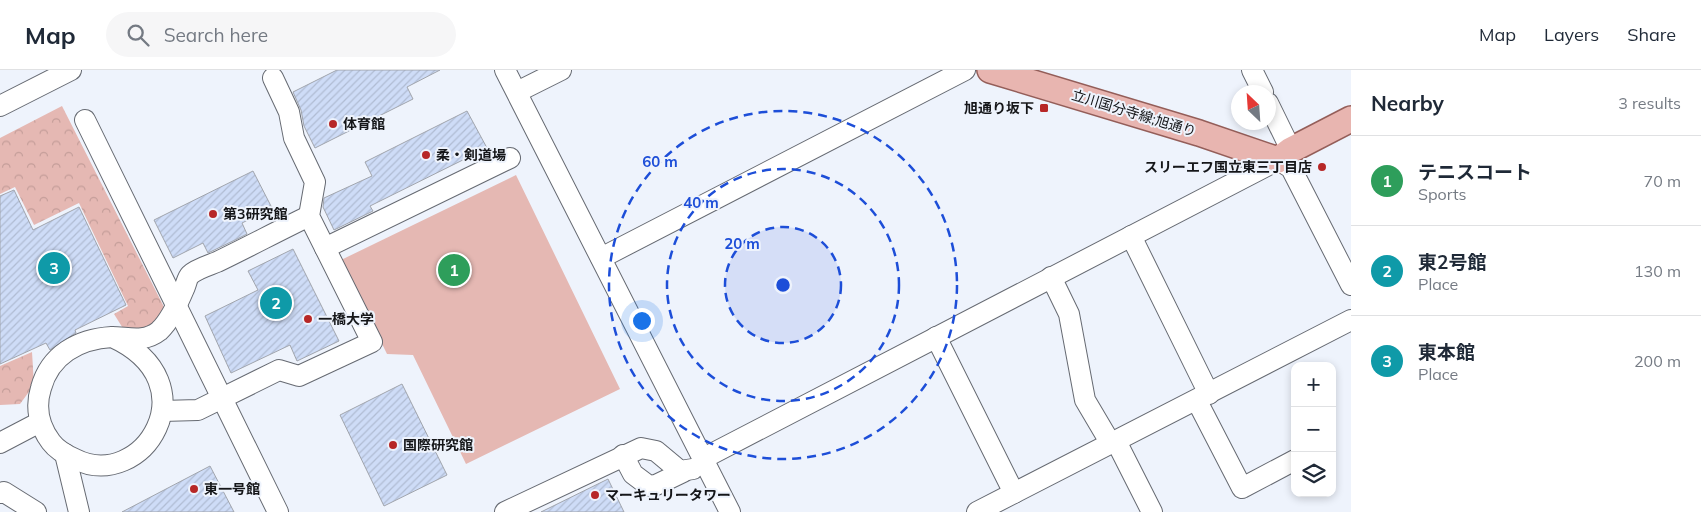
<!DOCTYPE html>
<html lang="en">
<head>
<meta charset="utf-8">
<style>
	:root { --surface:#fff; --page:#f6f6f7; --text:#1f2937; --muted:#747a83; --line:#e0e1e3; --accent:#b45309 }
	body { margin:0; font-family:Mulish,"Noto Sans JP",sans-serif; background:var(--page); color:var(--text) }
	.controls { position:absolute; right:15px; bottom:15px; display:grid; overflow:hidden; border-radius:10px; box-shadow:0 2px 8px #0003 }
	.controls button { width:45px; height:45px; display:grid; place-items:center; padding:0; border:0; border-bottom:1px solid var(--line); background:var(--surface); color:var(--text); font:25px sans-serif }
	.compass { position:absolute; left:1231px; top:15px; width:45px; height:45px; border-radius:50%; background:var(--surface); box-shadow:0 2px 8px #0003; rotate:335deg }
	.you { position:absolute; left:641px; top:250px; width:18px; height:18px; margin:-12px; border:4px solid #fff; border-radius:50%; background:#1a73e8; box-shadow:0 0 0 8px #1a73e833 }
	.badge { display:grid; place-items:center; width:32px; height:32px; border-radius:50%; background:var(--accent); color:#fff; font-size:16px; font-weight:700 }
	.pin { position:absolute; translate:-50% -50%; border:2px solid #fff; box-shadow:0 1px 5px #0006 }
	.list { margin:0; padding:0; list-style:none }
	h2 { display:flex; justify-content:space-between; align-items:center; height:65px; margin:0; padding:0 20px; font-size:21px }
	h2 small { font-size:16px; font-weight:400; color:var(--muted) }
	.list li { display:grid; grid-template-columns:32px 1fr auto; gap:15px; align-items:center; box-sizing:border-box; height:90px; padding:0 20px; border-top:1px solid var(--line) }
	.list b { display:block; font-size:19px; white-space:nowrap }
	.list p { margin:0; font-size:16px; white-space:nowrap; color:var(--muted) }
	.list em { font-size:16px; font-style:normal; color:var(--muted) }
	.icon { flex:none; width:28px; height:28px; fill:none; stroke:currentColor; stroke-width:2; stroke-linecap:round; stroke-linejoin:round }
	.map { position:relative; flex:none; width:1351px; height:442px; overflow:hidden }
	header { display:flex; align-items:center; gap:30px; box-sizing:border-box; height:70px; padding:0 25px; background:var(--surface); border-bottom:1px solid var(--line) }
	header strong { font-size:24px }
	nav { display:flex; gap:28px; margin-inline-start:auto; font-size:18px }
	.search { width:350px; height:45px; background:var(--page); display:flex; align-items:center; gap:12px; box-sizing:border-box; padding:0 18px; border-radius:28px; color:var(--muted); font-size:19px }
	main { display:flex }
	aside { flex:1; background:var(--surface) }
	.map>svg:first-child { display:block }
	.forest { fill:url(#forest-crowns) }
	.pitch { fill:#e5b8b3 }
	.building { fill:url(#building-hatch); stroke:#a1a5ad }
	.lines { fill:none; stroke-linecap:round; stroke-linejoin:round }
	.minor-casing { stroke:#666a72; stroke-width:22 }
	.major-casing { stroke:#945e59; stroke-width:28 }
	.minor { stroke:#fff; stroke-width:20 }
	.major { stroke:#e8b5b0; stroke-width:25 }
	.ring { fill:none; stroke:#1d4ed8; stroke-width:2.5; stroke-dasharray:9 6 }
	.poi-dot { fill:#b72727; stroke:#eef3fc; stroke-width:2 }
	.labels { text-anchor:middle; stroke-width:4; stroke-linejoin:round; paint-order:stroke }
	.poi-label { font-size:14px; font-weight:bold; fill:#151619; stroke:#eef3fc; text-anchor:start }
	.street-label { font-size:14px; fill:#151619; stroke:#eef3fc }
	.centre { fill:#1d4ed8; stroke:#eef3fc; stroke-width:2.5 }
	.ring-label { font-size:15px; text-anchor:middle; font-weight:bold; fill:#1d4ed8; stroke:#eef3fc; stroke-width:4; stroke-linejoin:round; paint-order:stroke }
</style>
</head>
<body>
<header>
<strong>Map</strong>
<div class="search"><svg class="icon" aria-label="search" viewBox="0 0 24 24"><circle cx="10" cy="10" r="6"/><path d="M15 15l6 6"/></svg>Search here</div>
<nav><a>Map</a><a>Layers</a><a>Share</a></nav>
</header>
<main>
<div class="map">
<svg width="1351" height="442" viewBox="0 0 1351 442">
	<defs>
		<pattern id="forest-crowns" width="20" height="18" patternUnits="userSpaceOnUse" patternTransform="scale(1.25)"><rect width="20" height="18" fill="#e5b8b3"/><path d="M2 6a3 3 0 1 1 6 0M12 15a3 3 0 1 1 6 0" fill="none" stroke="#c49d99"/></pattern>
		<pattern id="building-hatch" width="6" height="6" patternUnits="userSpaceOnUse" patternTransform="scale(1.25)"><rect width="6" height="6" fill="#cedcf7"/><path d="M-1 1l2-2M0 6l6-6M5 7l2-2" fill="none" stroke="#b0bcd3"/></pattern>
	</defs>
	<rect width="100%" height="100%" fill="#eef3fc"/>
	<g class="forest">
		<path d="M62 36 164 237 154 256 144 262 124 260 114 244 128 236 79 133 34 155 15 117 0 124V68Z"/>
		<path d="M32 282 34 315 20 334 0 335V296Z"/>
	</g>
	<path class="pitch" d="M516 105 620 319 466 394 413 285 387 284 341 190Z"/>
	<g class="building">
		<path d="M337 0H440L407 17 413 29 315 78 304 56 301 40 293 22Z"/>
		<path d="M467 41 487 78 370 136 373 141 334 160 323 137 324 128 372 106 365 92Z"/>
		<path d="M253 101 272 138 242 153 247 164 235 170 208 183 203 173 173 188 154 150Z"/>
		<path d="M14 120 33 160 79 137 126 235 75 260 76 263 50 280 46 273 0 294V126Z"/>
		<path d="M293 179 339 271 297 291 290 275 231 303 205 246 258 220 248 201Z"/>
		<path d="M402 314 447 405 384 436 340 345Z"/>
		<path d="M210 396 234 442H122Z"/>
		<path d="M608 409 624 442H541Z"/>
	</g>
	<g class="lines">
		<g class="minor-casing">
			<g id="minor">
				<path d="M505 0 730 442"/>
				<path d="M1252 0 1263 22"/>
				<path d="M517 22 561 0"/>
				<path d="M1268 33 1291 80"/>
				<path d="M0 36 71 0"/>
				<path d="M85 50 278 442"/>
				<path d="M1131 166 1209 324"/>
				<path d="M325 178 510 88"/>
				<path d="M601 188 965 0"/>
				<path d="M1051 207 1069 244 1085 330 1111 374"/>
				<path d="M112 267C213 313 142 423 75 389 66 385 57 380 51 372 39 356 35 337 41 318 50 285 78 269 112 267 128 267 144 273 159 261 170 251 178 233 184 219 186 215 187 208 190 205 196 199 210 195 217 192 248 177 278 161 309 146"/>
				<path d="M936 267 1014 423"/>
				<path d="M1197 331 1242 418 1295 390"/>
				<path d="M162 341 198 340 279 300 299 306 372 272 309 146 315 112 294 68 289 42 273 8"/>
				<path d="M1116 371 1152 442"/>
				<path d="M0 373 40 352"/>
				<path d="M65 384 79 442"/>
				<path d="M623 385 633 404 649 416 656 415 683 402"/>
				<path d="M704 388 1278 90 1291 98 1351 215"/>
				<path d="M0 423 4 422 36 442"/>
				<path d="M505 442 641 378 656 381 680 401 693 399"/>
				<path d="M977 442 1351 250"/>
			</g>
		</g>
		<g class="major-casing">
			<path id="major" d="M990 0 1199 63 1278 90 1291 80 1351 49"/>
		</g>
		<use href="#minor" class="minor"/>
		<use href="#major" class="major"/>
	</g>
	<circle cx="783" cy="215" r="58" fill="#1d4ed8" fill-opacity=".12"/>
	<g class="ring">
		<circle cx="783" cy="215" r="58"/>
		<circle cx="783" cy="215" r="116"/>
		<circle cx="783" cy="215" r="174"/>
	</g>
	<g class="poi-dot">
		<rect x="1039" y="33" width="10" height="10" rx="2.5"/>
		<circle cx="333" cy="54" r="5"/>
		<circle cx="426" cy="85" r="5"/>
		<circle cx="1322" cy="97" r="5"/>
		<circle cx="213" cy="144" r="5"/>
		<circle cx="308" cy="249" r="5"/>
		<circle cx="393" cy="375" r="5"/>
		<circle cx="194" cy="419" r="5"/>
		<circle cx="595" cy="425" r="5"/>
	</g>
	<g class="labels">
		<g class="poi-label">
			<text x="1034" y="43" text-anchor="end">旭通り坂下</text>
			<text x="343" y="59">体育館</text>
			<text x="436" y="90">柔・剣道場</text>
			<text x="1312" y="102" text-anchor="end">スリーエフ国立東三丁目店</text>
			<text x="223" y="149">第3研究館</text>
			<text x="318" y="254">一橋大学</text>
			<text x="403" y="380">国際研究館</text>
			<text x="204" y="424">東一号館</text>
			<text x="605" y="430">マーキュリータワー</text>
		</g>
		<g class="street-label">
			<text transform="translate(1134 43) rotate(17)" y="5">立川国分寺線;旭通り</text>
		</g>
	</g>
	<circle cx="783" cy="215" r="8" class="centre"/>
	<g class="ring-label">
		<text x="660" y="97">60 m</text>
		<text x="701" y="138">40 m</text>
		<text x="742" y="179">20 m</text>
	</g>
</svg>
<div class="controls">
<button>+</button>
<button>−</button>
<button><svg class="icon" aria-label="layers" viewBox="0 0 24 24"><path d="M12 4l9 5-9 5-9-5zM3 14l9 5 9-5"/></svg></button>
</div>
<svg class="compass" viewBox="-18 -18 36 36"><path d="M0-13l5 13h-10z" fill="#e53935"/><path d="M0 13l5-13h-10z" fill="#747a83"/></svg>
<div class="you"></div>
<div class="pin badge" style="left:454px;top:200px;background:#2e9e5b">1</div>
<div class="pin badge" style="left:276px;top:233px;background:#0f9aa8">2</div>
<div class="pin badge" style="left:54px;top:198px;background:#0f9aa8">3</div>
</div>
<aside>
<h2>Nearby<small>3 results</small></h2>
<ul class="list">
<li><span class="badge" style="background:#2e9e5b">1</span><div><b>テニスコート</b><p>Sports</p></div><em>70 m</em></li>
<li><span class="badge" style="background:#0f9aa8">2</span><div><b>東2号館</b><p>Place</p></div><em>130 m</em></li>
<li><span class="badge" style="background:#0f9aa8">3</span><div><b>東本館</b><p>Place</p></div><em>200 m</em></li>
</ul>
</aside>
</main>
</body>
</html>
